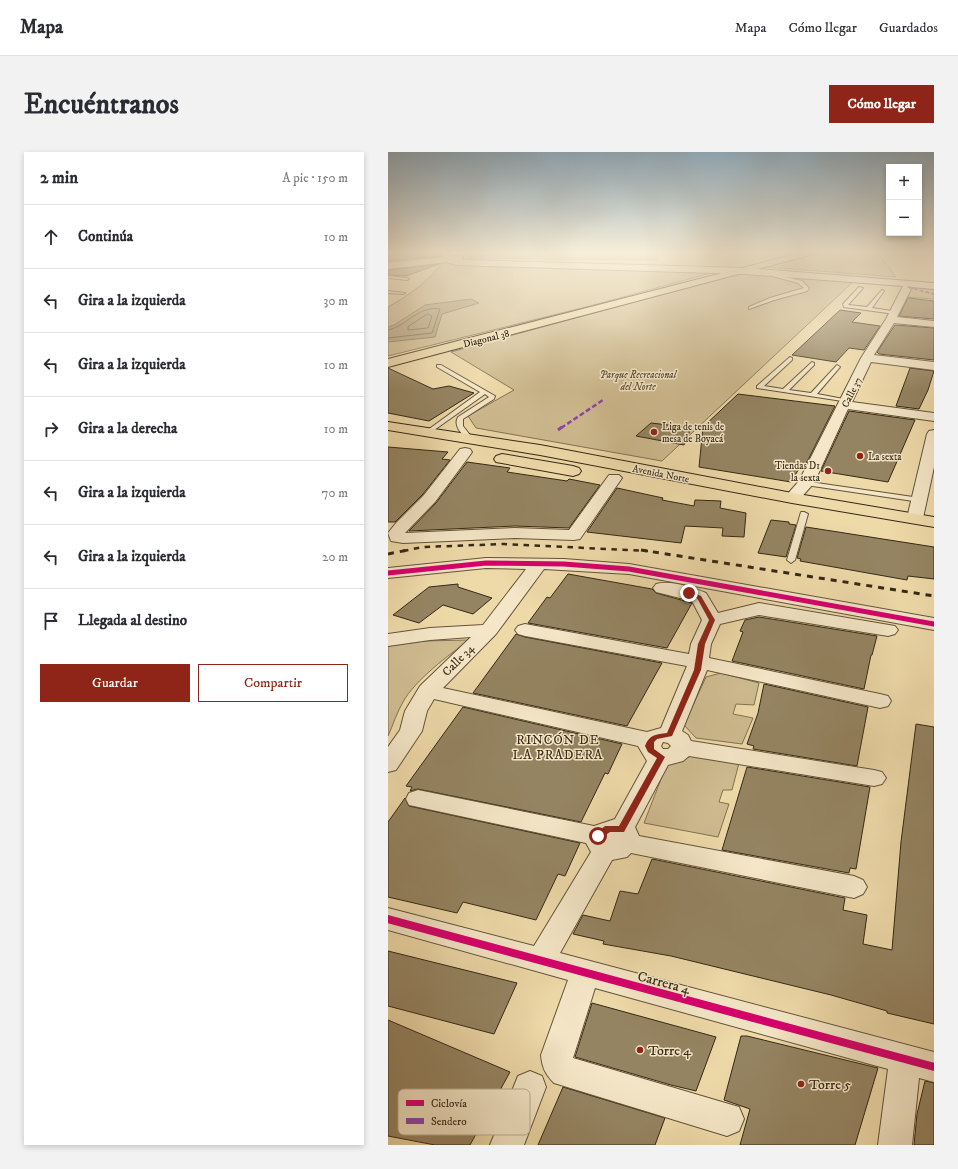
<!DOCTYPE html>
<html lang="es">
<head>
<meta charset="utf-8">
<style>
	:root { --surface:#fff; --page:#f2f2f3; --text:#2b2b33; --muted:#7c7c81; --line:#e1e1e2; --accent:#8f2418 }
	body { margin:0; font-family:"IM FELL DW Pica",serif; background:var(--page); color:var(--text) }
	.controls { position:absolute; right:12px; top:12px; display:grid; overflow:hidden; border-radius:0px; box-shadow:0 2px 6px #0003 }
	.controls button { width:36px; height:36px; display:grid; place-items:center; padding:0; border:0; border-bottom:1px solid var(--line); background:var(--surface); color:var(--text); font:20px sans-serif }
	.stop { position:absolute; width:12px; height:12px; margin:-9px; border:3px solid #8f2418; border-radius:50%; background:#fff }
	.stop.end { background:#8f2418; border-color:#fff; box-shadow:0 1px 4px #0008 }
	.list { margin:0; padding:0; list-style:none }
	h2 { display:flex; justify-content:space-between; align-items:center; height:52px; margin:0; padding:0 16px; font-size:17px }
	h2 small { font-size:13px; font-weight:400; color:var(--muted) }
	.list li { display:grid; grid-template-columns:26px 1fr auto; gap:12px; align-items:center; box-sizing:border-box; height:64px; padding:0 16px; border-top:1px solid var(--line) }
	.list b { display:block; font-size:15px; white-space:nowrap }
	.list em { font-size:13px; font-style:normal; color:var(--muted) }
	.actions { display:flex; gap:8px; padding:12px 16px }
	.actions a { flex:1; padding:9px 0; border:1px solid var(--accent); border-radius:0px; text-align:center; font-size:14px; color:var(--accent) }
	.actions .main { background:var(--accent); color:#fff }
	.icon { flex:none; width:22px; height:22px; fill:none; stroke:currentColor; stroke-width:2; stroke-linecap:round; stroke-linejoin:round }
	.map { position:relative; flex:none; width:546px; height:993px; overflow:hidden; border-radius:0px }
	header { display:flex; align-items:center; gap:24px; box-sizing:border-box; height:56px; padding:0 20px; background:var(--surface); border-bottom:1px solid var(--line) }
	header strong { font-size:19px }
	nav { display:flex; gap:22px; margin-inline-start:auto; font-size:14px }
	.intro { display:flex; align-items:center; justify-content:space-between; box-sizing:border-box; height:96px; padding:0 24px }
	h1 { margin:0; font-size:28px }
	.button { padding:10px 18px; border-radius:0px; background:var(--accent); color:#fff; font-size:14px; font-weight:700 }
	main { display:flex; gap:24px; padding:0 24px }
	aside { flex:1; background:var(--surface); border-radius:0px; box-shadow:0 2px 6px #0003 }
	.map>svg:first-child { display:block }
	.green { fill:#cfbb90; stroke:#827252 }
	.water { fill:#af9d77; stroke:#7e6e50 }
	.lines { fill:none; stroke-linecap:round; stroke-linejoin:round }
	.shore { stroke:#726246; stroke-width:1 }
	.building { fill:#958462; stroke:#352815 }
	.service-casing { stroke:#63543a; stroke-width:2 }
	.minor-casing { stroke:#63543a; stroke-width:2 }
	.primary-casing { stroke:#352815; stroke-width:2 }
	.service { fill:#f4e6c7; fill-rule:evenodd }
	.minor { fill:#f4e6c7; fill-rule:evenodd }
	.primary { fill:#eed9a9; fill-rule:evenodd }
	.rail-far1 { stroke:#352815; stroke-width:2.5; stroke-dasharray:5.5 5.5; stroke-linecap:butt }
	.rail { stroke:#352815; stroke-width:3; stroke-dasharray:6 6; stroke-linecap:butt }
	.quiet-far2 { stroke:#8e44ad; stroke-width:2; stroke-dasharray:4 2; stroke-linecap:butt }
	.quiet-far1 { stroke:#8e44ad; stroke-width:2.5; stroke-dasharray:5 2.5; stroke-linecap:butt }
	.quiet { stroke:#8e44ad; stroke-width:3; stroke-dasharray:6 3; stroke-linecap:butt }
	.cycleway-far1-casing { stroke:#f4e6c7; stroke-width:8 }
	.cycleway-casing { stroke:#f4e6c7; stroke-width:10 }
	.cycleway-far1 { stroke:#d6006c; stroke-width:5 }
	.cycleway { stroke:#d6006c; stroke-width:8 }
	.route { fill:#8f2418 }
	.poi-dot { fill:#8f2418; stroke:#f4e6c7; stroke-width:1.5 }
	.labels { text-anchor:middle; stroke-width:3; stroke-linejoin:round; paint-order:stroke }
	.far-street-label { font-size:10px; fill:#352815; stroke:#f4e6c7 }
	.far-park-label { font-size:10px; font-style:italic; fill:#5c4d34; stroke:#f4e6c7 }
	.far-poi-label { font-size:10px; fill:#352815; stroke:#f4e6c7; text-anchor:start }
	.street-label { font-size:12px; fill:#352815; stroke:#f4e6c7 }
	.neighbourhood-label { font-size:13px; letter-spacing:1px; fill:#352815; stroke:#f4e6c7 }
	.near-street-label { font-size:14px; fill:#352815; stroke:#f4e6c7 }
	.near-poi-label { font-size:14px; fill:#352815; stroke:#f4e6c7; text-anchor:start }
	.key { fill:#f4e6c7; stroke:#bbad92; stroke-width:1 }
	.key-label { font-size:11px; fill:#352815 }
</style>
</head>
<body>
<header>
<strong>Mapa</strong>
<nav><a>Mapa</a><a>Cómo llegar</a><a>Guardados</a></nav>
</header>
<div class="intro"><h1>Encuéntranos</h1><a class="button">Cómo llegar</a></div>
<main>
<aside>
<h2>2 min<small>A pie · 150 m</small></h2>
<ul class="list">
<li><svg class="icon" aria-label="ahead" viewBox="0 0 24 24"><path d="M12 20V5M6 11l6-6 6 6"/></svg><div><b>Continúa</b></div><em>10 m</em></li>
<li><svg class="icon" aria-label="left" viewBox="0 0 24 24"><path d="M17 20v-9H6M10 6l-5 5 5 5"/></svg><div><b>Gira a la izquierda</b></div><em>30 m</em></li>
<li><svg class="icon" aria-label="left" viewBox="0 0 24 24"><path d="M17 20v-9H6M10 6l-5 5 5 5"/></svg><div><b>Gira a la izquierda</b></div><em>10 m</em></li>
<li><svg class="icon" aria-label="right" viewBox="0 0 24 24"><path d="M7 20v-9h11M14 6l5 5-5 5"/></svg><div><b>Gira a la derecha</b></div><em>10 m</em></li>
<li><svg class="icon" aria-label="left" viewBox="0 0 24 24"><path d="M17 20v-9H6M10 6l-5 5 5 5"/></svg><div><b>Gira a la izquierda</b></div><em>70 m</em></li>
<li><svg class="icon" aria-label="left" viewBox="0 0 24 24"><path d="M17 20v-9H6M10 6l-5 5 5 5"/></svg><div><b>Gira a la izquierda</b></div><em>20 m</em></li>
<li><svg class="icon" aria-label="arrive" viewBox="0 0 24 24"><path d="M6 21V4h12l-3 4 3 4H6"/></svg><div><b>Llegada al destino</b></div></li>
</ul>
<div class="actions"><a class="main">Guardar</a><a>Compartir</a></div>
</aside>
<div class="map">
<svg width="546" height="993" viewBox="0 0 546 993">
	<rect width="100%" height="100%" fill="#eed9a9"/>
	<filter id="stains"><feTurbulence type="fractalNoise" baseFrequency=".005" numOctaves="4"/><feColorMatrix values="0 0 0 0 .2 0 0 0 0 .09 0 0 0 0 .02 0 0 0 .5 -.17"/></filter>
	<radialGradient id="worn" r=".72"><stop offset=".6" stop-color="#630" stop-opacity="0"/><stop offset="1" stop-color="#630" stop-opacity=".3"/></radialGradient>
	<g class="green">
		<path d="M119 100H270V108L80 106Z"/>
		<path d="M437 100H489L508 125 379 115Z"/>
		<path d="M55 110 334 118 206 153 0 204V155C21 143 41 129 55 110Z"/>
		<path d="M360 119 466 129 274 309 88 276 80 264 126 238 63 200Z"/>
		<path d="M527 133 546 134V147L518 145Z"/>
		<path d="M81 488C61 503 27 528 15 550 9 560 5 573 0 584V494L36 489Z"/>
		<path d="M333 521 371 531 366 553 348 552 345 562 365 566 354 592 308 586 296 573 318 525Z"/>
		<path d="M304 601 351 611 344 638H335L331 650 341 652 330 685 256 671 280 609Z"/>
	</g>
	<path class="water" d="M83 147 91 151 54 162 47 185 0 190V175L6 173 37 153Z"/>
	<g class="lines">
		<g class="shore">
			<path d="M40 162 44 164 40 176 20 178V175Z"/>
			<path d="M0 178C19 174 31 153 52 157L44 181 0 186"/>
		</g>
	</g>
	<g class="building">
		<path d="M0 100H52L53 104 0 109Z"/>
		<path d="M51 112 18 124 0 123V118Z"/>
		<path d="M520 146 546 149V167L511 164Z"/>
		<path d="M452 158 473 161 464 170 492 174 476 198 461 196 448 210 404 203Z"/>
		<path d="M507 173 546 176V208L491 202 489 200Z"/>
		<path d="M0 216 45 237 61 234 86 241 41 269 0 261Z"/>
		<path d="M522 216 546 219 540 238 531 257 508 254Z"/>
		<path d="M350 242 447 254 416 316 412 315 403 330 311 315 315 275Z"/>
		<path d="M461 259 527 268 500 330 433 319Z"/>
		<path d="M263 271 289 274 303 276 296 293 248 284Z"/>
		<path d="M0 295 60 300 54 307 62 308 35 342 7 370H0Z"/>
		<path d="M79 310 122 316 119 320 179 329 181 327 212 333 181 376 127 374 21 379 48 351Z"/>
		<path d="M229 336 275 346 274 348 306 354 307 348 333 349 332 356 358 361 356 385 334 384 335 376 297 374 293 391 199 380Z"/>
		<path d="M383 368 401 370V372L408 373 398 405 370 401Z"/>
		<path d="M418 375 546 395V427L520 424 519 428 412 409 413 407 409 406Z"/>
		<path d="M180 422 264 437 268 441 304 451 279 496 140 471 159 445 162 446Z"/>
		<path d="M70 432V435L104 446 85 462 55 453 31 471 5 463 41 435Z"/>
		<path d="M371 465 489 484 484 503H483L476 537 344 509 355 480 352 479 357 468Z"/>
		<path d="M128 482 137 485 274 511 239 574 85 541Z"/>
		<path d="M376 532 480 555 469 614 365 597 366 594 359 592 370 561Z"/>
		<path d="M75 555 234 592 220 622 217 621 193 670 30 637 22 639 24 635 18 634Z"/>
		<path d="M528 572 546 575V872L499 861V859L443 843 283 804 215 792 216 789 185 782 195 763 222 769 232 739 250 742 264 707 457 746 455 758 479 763 475 792 504 798 513 690Z"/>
		<path d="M359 615 482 635 468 717 462 716 461 721 334 698Z"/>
		<path d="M17 646 21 654 192 691 177 724 170 722 148 768 75 750 69 761 0 745V670Z"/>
		<path d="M0 799 129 831 106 882 0 854Z"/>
		<path d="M204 851 328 885 308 939 283 933 187 905Z"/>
		<path d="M0 868 122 920 82 993H47L0 984Z"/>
		<path d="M353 884H359L490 916 467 993H352L362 957 336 948Z"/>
		<path d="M537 929 546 931V993H526L529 962Z"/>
		<path d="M175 935 277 966 267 993H150Z"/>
	</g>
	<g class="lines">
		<g class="service-casing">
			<g id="service">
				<path d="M377 120 414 129 421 136 419 139 386 148 361 157V155L382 146 416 136 410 131 377 122Z"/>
				<path d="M0 124 19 126 21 127 19 128 0 126Z"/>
				<path d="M471 135 475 136 460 153 479 155 494 138 496 139 484 156 510 160 507 162 456 155 455 152Z"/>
				<path d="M0 139 17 141 15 142 0 141Z"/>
				<path d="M402 205 404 206V208L376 234 395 237 424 210 426 211V213L401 238 423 241 449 213 452 215 429 242 461 248V250L369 236V234Z"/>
				<path d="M49 213H53L107 244 106 247 75 267V274L85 287 84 288H80C74 282 65 274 70 265L101 245 97 242 42 281 37 280 92 240 49 215Z"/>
				<path d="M415 329 532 346 536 348 532 350 418 333 414 331Z"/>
				<path d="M413 360H416L420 362 407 408 403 411 399 408Z"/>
			</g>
		</g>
		<g class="minor-casing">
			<g id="minor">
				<path d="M53 100H61L64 104H75V108L357 116 546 131V137L524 135 509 165 546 169V175L506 171 486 203 546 210V218L483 210 464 250 546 261V269L460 257 426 331 410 349H398L396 346 411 329 473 206 498 167 515 134 357 122 68 113 59 110 0 117V111L55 105Z"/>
				<path d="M546 278V315L535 366 533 369 527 371 521 369 519 366 539 282 541 279Z"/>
				<path d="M77 296 82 297 84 300 82 303 47 350 17 381 127 376 181 378 221 323H231L234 326 192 387 186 388 127 386 15 391 3 389 0 381 8 371 36 343 72 297Z"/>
				<path d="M98 406 176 407 241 412 546 466V478L241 422 156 417 108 482 55 536 259 580 273 576 299 514 137 484 130 482 127 478 130 474 137 472 301 502 303 492 314 468 304 449 268 440 265 436 268 432C283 428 303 435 318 441L330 461 371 451 507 474 510 478 507 482 500 484 371 463 332 472 323 492 321 506 492 542 500 544 503 549 500 554 492 556 319 518 294 579 300 583 303 589 486 618 494 620 498 626 494 632 486 634 301 604 295 609 280 613 247 675 251 684 466 724 475 728 479 735 475 742 466 746 243 701 239 705 224 708 172 801 546 900V930L531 926 524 993H490L500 917 207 836 185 906 351 955 356 967 351 979 339 984 166 931C157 922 154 915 153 903L180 828 0 778V756L146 794 203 700 198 691 21 653 18 647 21 641 30 638 206 674 227 667 259 609 250 594 46 547 39 559 34 579 8 618 0 620V595L12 578 17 559 32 534 83 485 42 488 0 494V482L42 476 95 473 138 417 98 416 0 426V416ZM275 590 280 591 283 594 280 597H275L273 594Z"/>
				<path d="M142 919 154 924 158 935 136 993H102L130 924Z"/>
			</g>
		</g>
		<g class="primary-casing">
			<g id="primary">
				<path d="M416 100H433L0 215V207Z"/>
				<path d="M0 270 152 293 404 341 546 365V375L404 351 152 303 0 278Z"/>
				<path d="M114 302 185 314 191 316 193 319 191 322 185 324 108 310 106 307 108 304Z"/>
			</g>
		</g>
		<use href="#service" class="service"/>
		<use href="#minor" class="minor"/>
		<use href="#primary" class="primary"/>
		<path class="rail-far1" d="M15 399 35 395 116 392 260 399"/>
		<g class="rail">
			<path d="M253 398 546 444"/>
			<path d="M0 402 20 398"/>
		</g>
		<path class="quiet-far2" d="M520 135 546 142"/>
		<path class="quiet-far1" d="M173 276 215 248"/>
		<path class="quiet" d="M170 278 174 275"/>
		<g class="cycleway-far1-casing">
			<path id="cycleway-far1" d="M0 421 98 411 176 412 241 417 546 472"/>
		</g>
		<g class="cycleway-casing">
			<path id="cycleway" d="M0 767 546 915"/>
		</g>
		<use href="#cycleway-far1" class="cycleway-far1"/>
		<use href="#cycleway" class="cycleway"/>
	</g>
	<linearGradient id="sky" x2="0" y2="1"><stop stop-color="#91abbb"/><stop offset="0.42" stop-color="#f7eed8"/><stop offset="1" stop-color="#f7eed8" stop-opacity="0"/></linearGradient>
	<rect width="546" height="239" fill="url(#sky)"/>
	<path class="route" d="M301 439 313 444 327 468 317 492 313 518 284 584 269 587 266 590V597L277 605 236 680H222L213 686H207V682L217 674H231L269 606 260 600 257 594C261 583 268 582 279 581L306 518 310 492 321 468 309 446 298 441Z"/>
	<g class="poi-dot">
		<circle cx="266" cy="280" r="4"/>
		<circle cx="472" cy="304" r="4"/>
		<circle cx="440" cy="319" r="4"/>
		<circle cx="252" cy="898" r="4"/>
		<circle cx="413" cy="932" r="4"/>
	</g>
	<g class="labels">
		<g class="far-street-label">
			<text transform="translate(98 186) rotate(-14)" y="4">Diagonal 38</text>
			<text transform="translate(463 240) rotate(-63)" y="4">Calle 37</text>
			<text transform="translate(273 321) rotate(11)" y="4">Avenida Norte</text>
		</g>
		<g class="far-park-label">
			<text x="250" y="226">Parque Recreacional<tspan x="250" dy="12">del Norte</tspan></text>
		</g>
		<g class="far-poi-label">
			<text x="274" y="278">Liga de tenis de<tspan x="274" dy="12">mesa de Boyacá</tspan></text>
			<text x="480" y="308">La sexta</text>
			<text x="432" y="317" text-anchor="end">Tiendas D1<tspan x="432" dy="12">la sexta</tspan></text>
		</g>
		<g class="street-label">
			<text transform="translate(70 508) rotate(-45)" y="4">Calle 34</text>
		</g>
		<g class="neighbourhood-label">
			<text x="170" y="592">RINCÓN DE<tspan x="170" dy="15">LA PRADERA</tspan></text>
		</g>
		<g class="near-street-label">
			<text transform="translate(276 830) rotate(15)" y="5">Carrera 4</text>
		</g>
		<g class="near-poi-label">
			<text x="260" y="903">Torre 4</text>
			<text x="421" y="937">Torre 5</text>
		</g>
	</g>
	<rect x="10" y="937" width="132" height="46" rx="6" class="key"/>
	<rect x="18" y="948" width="18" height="6" fill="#d6006c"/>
	<rect x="18" y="966" width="18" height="6" fill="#8e44ad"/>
	<g class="key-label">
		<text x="43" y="955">Ciclovía</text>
		<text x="43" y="973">Sendero</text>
	</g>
	<rect width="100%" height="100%" filter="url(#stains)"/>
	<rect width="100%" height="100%" fill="url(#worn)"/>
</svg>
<div class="controls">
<button>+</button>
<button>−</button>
</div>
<div class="stop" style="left:210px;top:684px"></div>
<div class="stop end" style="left:301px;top:441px"></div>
</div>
</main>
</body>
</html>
